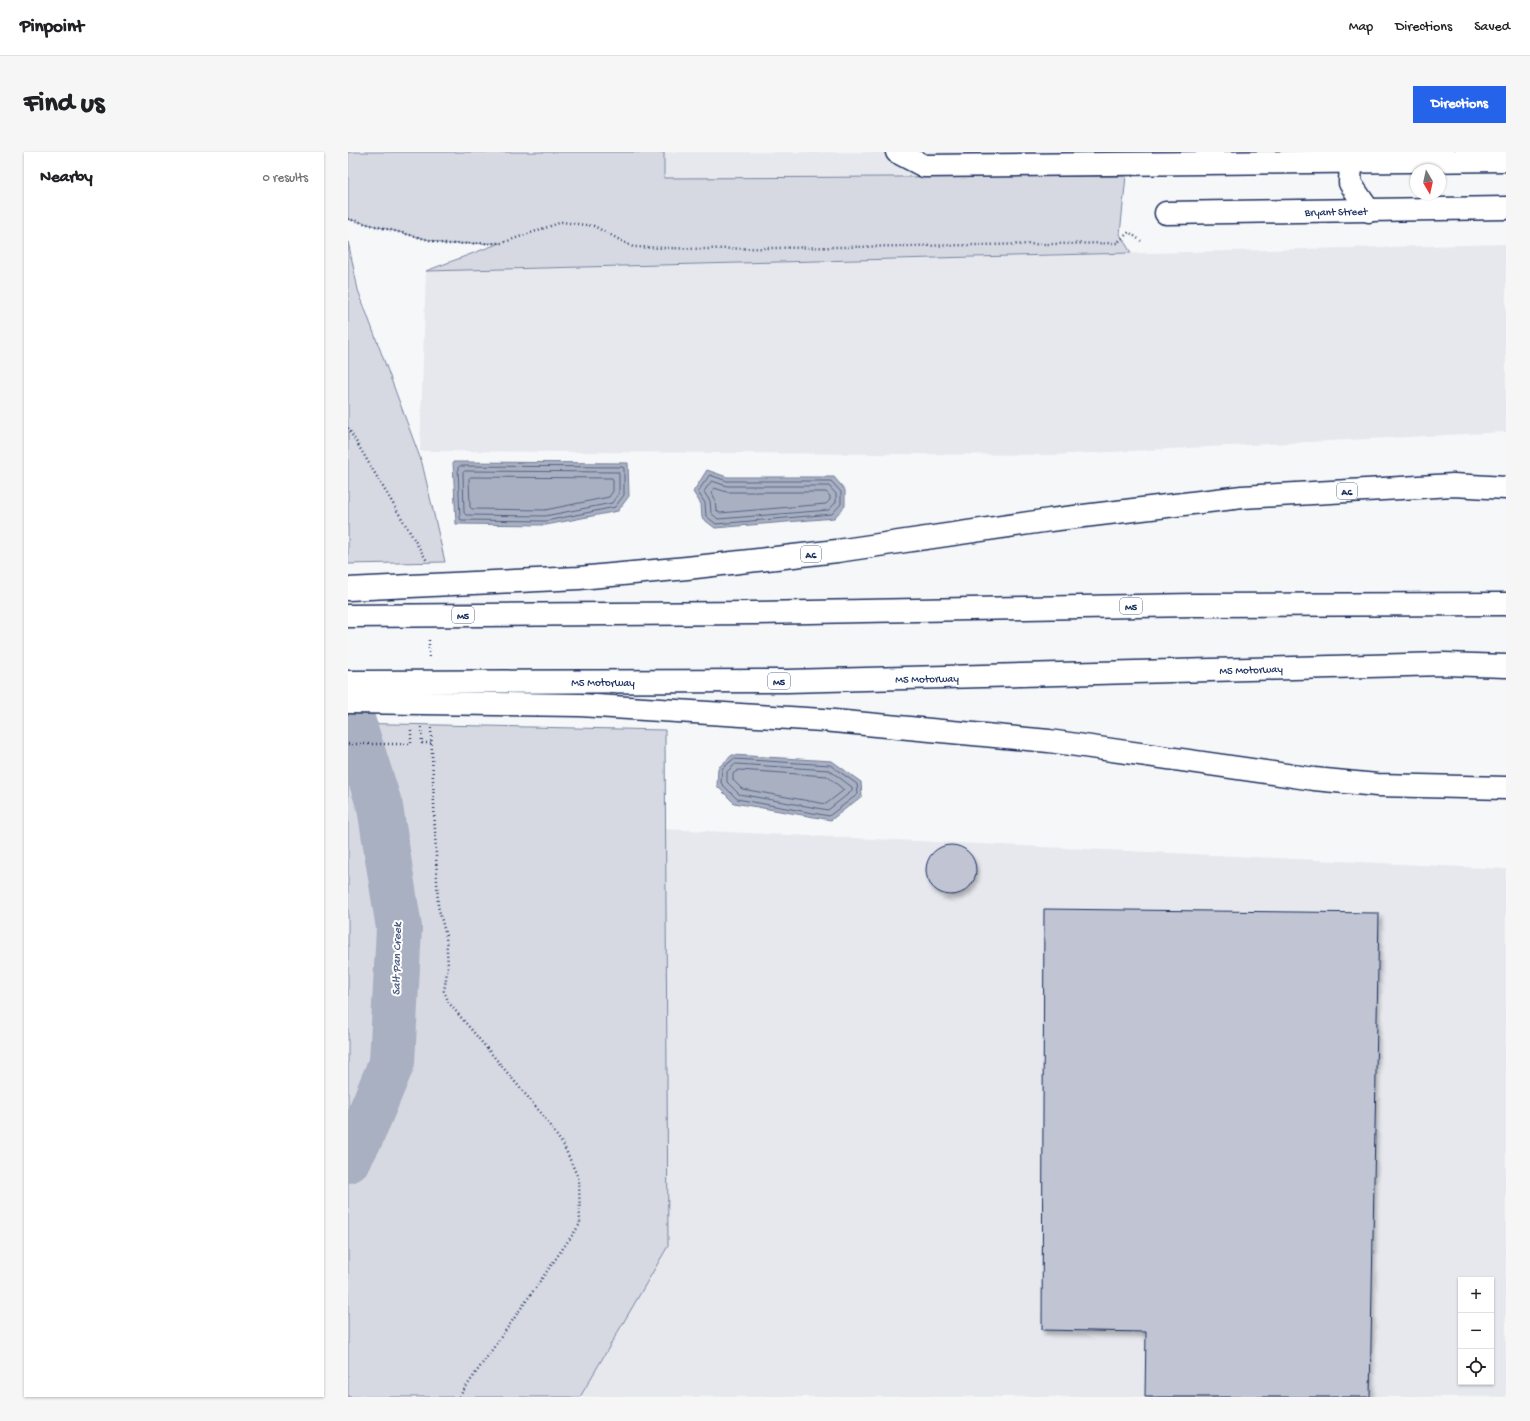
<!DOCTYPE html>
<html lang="en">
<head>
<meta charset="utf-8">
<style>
	:root { --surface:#fff; --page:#f6f6f6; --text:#202124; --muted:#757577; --line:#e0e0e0; --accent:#2563eb }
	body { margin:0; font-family:"Gochi Hand",sans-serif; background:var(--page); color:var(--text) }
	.controls { position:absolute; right:12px; bottom:12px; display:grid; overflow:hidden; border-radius:0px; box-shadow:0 1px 3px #0004 }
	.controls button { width:36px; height:36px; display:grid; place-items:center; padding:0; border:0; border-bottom:1px solid var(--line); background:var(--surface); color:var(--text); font:20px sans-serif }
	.compass { position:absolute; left:1062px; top:12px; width:36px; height:36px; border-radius:50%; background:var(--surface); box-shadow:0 1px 3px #0004; rotate:171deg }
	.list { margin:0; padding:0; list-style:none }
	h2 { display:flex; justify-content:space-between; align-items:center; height:52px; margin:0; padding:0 16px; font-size:17px }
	h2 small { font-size:13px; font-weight:400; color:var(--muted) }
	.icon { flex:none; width:22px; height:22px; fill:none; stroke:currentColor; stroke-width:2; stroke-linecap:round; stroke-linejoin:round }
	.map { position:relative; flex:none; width:1158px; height:1245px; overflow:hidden; border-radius:0px }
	header { display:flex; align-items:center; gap:24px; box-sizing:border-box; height:56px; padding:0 20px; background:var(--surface); border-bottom:1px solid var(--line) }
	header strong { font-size:19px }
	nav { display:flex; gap:22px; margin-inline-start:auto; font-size:14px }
	.intro { display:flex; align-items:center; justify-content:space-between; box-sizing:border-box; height:96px; padding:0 24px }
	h1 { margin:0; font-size:28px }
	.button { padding:10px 18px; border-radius:0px; background:var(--accent); color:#fff; font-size:14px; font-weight:700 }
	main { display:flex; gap:24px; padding:0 24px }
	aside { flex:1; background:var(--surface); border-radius:0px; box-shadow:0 1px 3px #0004 }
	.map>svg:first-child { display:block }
	.built { fill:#e6e8ee; fill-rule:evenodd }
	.green { fill:#d6d9e2; stroke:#7884a0 }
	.water { fill:#a9b0c1; stroke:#707c99 }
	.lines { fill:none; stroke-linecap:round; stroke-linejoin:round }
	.shore { stroke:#546386; stroke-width:1 }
	.river { stroke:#a9b0c1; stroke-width:46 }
	.building { fill:#c0c4d3; stroke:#1b2f5e; filter:url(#shadow) }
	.minor-casing { stroke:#1b2f5e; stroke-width:25 }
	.highway-casing { stroke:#1b2f5e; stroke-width:25 }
	.path { stroke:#1b2f5e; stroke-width:2.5; stroke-dasharray:1 3; stroke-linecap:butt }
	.minor { stroke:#fff; stroke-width:22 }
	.highway { stroke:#fff; stroke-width:22 }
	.labels { text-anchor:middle; stroke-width:4; stroke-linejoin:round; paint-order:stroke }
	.shield { fill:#fff; stroke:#5f6d8e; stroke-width:1 }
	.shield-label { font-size:10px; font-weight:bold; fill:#1b2f5e }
	.street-label { font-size:11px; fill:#1b2f5e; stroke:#fff }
	.water-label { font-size:12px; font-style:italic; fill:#4d5c81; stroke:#fff }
</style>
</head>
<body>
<header>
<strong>Pinpoint</strong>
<nav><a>Map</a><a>Directions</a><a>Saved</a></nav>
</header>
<div class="intro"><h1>Find us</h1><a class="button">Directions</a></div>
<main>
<aside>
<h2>Nearby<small>0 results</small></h2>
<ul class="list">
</ul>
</aside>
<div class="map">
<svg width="1158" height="1245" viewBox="0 0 1158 1245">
	<defs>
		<filter id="shadow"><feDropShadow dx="2.5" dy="4.5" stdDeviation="2" flood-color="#0004"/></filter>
	</defs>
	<rect width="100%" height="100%" fill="#f6f7f9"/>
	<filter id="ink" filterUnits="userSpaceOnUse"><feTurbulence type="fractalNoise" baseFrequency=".025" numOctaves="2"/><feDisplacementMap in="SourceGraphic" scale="8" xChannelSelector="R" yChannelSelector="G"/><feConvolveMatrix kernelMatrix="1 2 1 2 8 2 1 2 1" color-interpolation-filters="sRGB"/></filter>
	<g filter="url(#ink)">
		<g class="built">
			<path d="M316 0H1158V16L778 24 315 26Z"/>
			<path d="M1158 92V280L703 303 72 299 78 119Z"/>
			<path d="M317 677 1158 717V1245H232L320 1094ZM1113 1128H1143V1230H1113Z"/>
		</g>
		<g class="green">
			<path d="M0 0H316V26L778 24 772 82 783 101 78 119 152 91 97 92 0 67Z"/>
			<path d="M0 89 10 138 74 311 97 410 0 412Z"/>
			<path d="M0 571 317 578 320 1094 232 1245H0Z"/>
		</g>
		<g class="water">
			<path d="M105 310 280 311 281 344 270 359 198 373 108 372Z"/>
			<path d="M359 318 379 325H486L497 338V354L486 366 367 376 354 366 353 352 345 340Z"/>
			<path d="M384 603 484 609 513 630 514 644 483 668 386 651 369 634 370 616Z"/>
		</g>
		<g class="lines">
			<g class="shore">
				<path d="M112 314 275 315 276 317V343L267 355 198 369 113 368 112 366 110 316Z"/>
				<path d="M117 319 270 320 271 322V341L264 351 197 364 118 363 116 361 115 321Z"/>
				<path d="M362 323 379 329H483L493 340V352L484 362 368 372 358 364 357 351 350 340Z"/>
				<path d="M123 325 264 326 265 328V339L261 345 197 358 124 357 122 355 121 327Z"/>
				<path d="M364 329 379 334H481L488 342V350L481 358 370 367 363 361 362 349 356 340Z"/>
				<path d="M366 336 379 340H478L482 344V348L478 352 372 361 368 358 367 347 364 341Z"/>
				<path d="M386 607 482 613 509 632 510 642 481 664 389 647 373 631 374 617Z"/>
				<path d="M388 612 481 618 504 635V639L480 658 391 642 379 630V620Z"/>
				<path d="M391 618 479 624 496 638 478 652 394 637 385 628V622Z"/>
			</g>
			<path class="river" d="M0 555 32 655 51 776 44 910 14 982 0 1008"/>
		</g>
		<g class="building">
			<circle cx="603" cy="718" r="25"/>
			<path d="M696 757 1031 761 1022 1245H797L798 1180 694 1178Z"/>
		</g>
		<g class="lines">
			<g class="minor-casing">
				<g id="minor">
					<path d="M549 0 576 14 1158 8"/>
					<path d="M1003 10 1002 31 1021 59"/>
					<path d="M818 61 1158 56"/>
				</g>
			</g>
			<g class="highway-casing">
				<g id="highway">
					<path d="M0 437 231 426 339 416 489 399 702 368 894 345 1105 333 1158 336"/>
					<path d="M0 464 407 461 846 453 1158 452"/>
					<path d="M0 530 439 529 1096 512 1158 514"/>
					<path d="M0 550 232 553 475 568 701 589 966 627 1029 633 1158 636"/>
				</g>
			</g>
			<g class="path">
				<path d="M0 67 97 92 154 91 214 70 246 74 285 95 354 97 769 91 781 80 793 89"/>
				<path d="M0 276 79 409"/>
				<path d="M81 488V507"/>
				<path d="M73 575 74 591H83"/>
				<path d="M83 576 90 754 98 784 100 814 96 839 101 851 193 961 216 994 231 1028 232 1072 111 1245"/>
				<path d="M0 592H63V575"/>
			</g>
			<use href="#minor" class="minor"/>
			<use href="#highway" class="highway"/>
		</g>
	</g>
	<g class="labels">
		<g class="shield">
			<rect x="989" y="331" width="20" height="16" rx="3"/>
			<rect x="453" y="394" width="20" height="16" rx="3"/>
			<rect x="772" y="446" width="22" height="16" rx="3"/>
			<rect x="104" y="455" width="22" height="16" rx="3"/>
			<rect x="420" y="521" width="22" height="16" rx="3"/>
		</g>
		<g class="shield-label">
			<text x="999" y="343">A6</text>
			<text x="463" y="406">A6</text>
			<text x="783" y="458">M5</text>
			<text x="115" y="467">M5</text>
			<text x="431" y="533">M5</text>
		</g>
		<g class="street-label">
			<text transform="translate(988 59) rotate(-1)" y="4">Bryant Street</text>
			<text transform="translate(903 517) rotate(-2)" y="4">M5 Motorway</text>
			<text transform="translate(579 526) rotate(-1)" y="4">M5 Motorway</text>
			<text x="255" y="534">M5 Motorway</text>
		</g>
		<g class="water-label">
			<text transform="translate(48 807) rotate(-89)" y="4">Salt Pan Creek</text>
		</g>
	</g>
</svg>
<div class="controls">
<button>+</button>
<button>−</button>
<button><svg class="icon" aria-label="locate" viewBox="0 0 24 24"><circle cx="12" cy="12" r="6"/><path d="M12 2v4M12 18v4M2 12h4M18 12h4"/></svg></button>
</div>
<svg class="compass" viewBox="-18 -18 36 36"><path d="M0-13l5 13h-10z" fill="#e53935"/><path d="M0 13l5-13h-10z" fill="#757577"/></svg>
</div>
</main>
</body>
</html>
